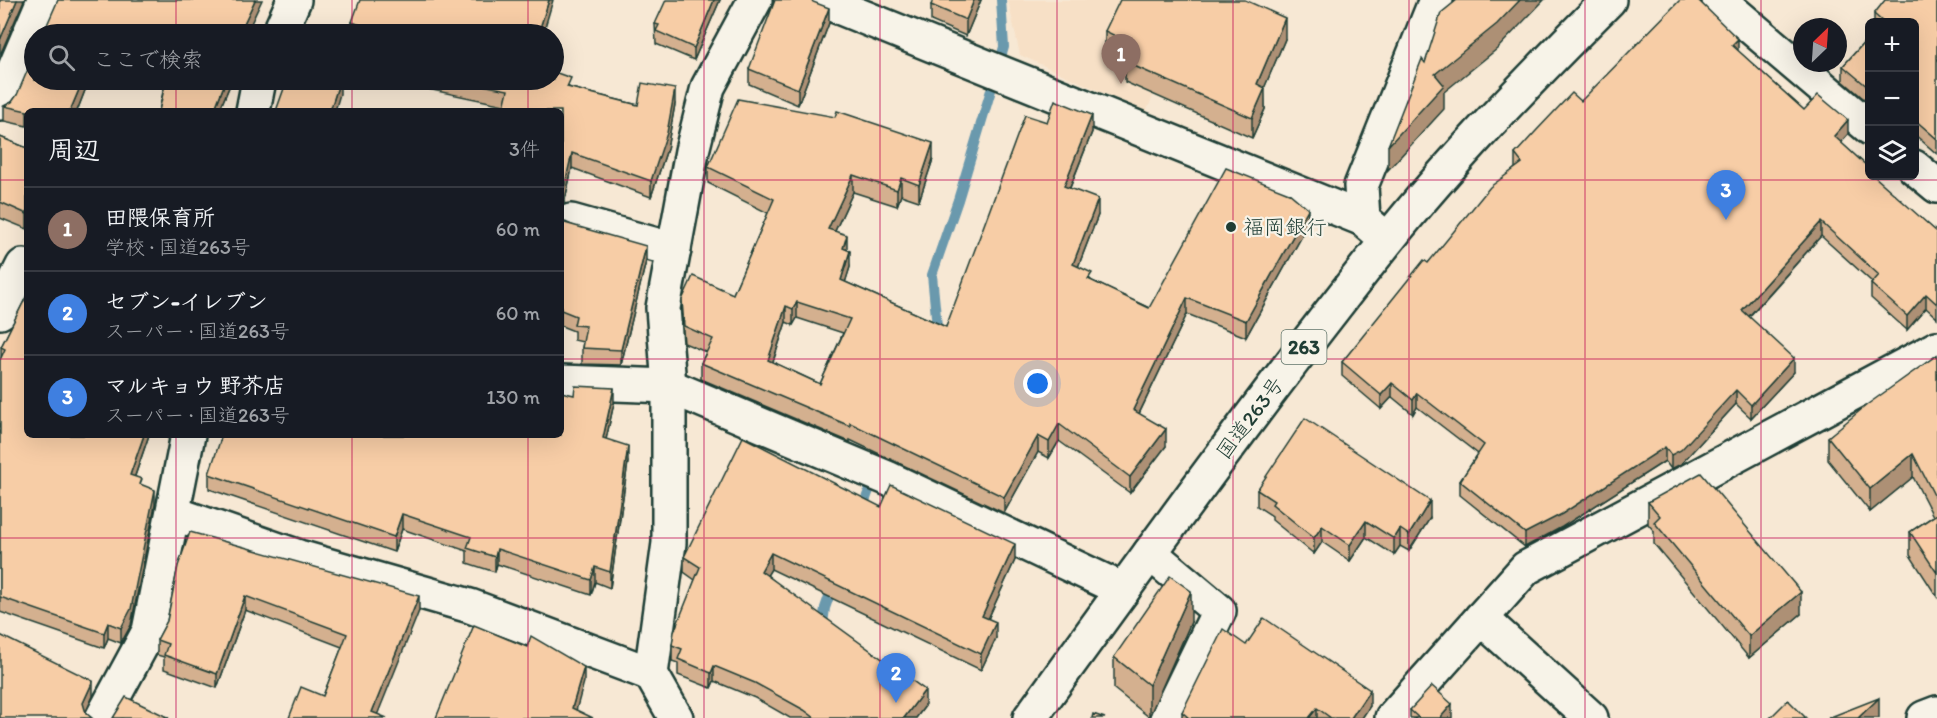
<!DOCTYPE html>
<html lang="ja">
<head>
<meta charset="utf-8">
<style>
	:root { --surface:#171b24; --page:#20242c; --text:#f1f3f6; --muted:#9ea1a6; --line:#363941; --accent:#92a19f }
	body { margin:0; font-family:Itim,"Klee One",sans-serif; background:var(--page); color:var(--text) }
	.controls { position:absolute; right:18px; top:18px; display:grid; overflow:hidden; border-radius:9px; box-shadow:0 6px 24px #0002 }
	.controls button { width:54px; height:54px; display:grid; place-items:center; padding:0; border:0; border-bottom:2px solid var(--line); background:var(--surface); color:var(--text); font:30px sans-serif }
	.compass { position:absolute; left:1793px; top:18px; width:54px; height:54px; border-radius:50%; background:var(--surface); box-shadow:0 6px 24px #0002; rotate:25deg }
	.you { position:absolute; left:1038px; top:384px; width:21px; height:21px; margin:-15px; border:4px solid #fff; border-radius:50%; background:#1a73e8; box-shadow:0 0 0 9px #1a73e833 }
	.badge { display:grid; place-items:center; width:39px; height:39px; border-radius:50%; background:var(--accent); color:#fff; font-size:20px; font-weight:700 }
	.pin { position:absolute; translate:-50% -50px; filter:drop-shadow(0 2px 3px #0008) }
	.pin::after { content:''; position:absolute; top:32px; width:21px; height:18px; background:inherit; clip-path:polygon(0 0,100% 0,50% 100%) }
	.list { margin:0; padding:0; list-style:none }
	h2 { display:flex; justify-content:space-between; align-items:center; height:78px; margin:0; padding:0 24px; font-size:26px }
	h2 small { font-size:20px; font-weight:400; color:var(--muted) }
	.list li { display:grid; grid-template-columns:39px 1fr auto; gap:18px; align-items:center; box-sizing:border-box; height:84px; padding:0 24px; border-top:2px solid var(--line) }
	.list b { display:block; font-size:22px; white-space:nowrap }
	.list p { margin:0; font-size:20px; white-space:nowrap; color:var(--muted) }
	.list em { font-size:20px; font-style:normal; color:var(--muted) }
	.icon { flex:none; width:33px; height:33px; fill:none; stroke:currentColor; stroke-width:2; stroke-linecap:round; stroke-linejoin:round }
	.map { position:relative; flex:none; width:1937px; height:718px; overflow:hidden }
	.search { position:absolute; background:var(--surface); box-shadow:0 6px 24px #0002; left:24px; top:24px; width:540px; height:66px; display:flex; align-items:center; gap:15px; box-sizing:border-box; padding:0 21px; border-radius:33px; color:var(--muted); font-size:22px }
	.panel { position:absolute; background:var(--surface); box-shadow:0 6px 24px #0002; left:24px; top:108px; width:540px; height:330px; border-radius:9px }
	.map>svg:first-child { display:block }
	.built { fill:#f7e0c6 }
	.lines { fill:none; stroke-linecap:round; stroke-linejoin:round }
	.stream { stroke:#6b99ad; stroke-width:10 }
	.street-casing { stroke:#1f3d34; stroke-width:38 }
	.highway-casing { stroke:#1f3d34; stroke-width:38 }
	.street { stroke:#f7f3e8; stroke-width:33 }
	.highway { stroke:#f7f3e8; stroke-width:33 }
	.wall { fill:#d4b08f; stroke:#1f3d34; stroke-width:1.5; fill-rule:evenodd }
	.shaded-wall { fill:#ad9074; stroke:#1f3d34; stroke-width:1.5 }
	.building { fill:#f7cda6; stroke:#1f3d34; stroke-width:1.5; fill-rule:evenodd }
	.grid { fill:none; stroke:#c2185b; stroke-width:1.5; stroke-opacity:0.55 }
	.poi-dot { fill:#1f3d34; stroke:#f7f3e8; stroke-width:2 }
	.labels { text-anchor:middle; stroke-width:4.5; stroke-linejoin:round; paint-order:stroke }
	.shield { fill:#f7f3e8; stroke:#60746a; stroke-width:1.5 }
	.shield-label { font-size:20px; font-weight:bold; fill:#1f3d34 }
	.poi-label { font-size:21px; fill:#1f3d34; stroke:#f7f3e8; text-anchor:start }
	.street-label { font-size:21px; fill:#1f3d34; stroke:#f7f3e8 }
</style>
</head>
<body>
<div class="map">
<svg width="1937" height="718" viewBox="0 0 1937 718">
	<rect width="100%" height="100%" fill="#f7e8d4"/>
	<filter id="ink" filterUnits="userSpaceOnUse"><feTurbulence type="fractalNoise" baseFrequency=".0167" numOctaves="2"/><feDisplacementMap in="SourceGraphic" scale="12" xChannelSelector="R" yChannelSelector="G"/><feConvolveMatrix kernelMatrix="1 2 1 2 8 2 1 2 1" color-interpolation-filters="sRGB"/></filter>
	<g filter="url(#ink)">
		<path class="built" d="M1008 0H1196L1146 112 1020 55Z"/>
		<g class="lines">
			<g class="stream">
				<path d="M938 337 932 275 958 200 1004 47 1001 0"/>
				<path d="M861 512 884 450 890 444"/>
				<path d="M822 631 825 608 833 585"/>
			</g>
			<g class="street-casing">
				<g id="street">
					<path d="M821 0 1363 219"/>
					<path d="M1719 0 1870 128"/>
					<path d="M279 34 294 0"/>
					<path d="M0 103 44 0"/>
					<path d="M253 111 259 80"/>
					<path d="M1914 167 1937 186"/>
					<path d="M571 221 674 250"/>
					<path d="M1377 231 1363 219 1361 186 1436 0"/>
					<path d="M0 312 23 266"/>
					<path d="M561 382 669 386 887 478 1123 590"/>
					<path d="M173 513 299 557 470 606 651 674"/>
					<path d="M1150 553 1219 611 1167 718"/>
					<path d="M1481 618 1591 718"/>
					<path d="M102 718 149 631 188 435"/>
					<path d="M676 718 651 674 669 543V386L663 308 692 151 708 87 755 0"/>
					<path d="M1392 718 1526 568 1937 348"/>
					<path d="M1924 718 1937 713"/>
				</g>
			</g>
			<g class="highway-casing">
				<path id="highway" d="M1030 718C1146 558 1262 397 1386 242 1454 157 1532 77 1609 0"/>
			</g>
			<use href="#street" class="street"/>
			<use href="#highway" class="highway"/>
		</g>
		<g class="wall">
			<path d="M720 0 694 60 656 44 655 24Z"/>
			<path d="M981 0 966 36 931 21V5Z"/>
			<path d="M1937 0V154L1914 134V22H1874V14Z"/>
			<path d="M352 22 543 34H352Z"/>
			<path d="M829 23 798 105 749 84V69Z"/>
			<path d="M1105 31 1285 39 1264 88 1265 109 1252 138 1125 82V61L1105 52Z"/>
			<path d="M1869 37V103L1843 81V66Z"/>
			<path d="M1738 51 1804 110 1848 134 1840 142 1869 168V176L1937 232V318L1926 308 1907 330 1871 298V284L1872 282 1821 236 1749 317 1794 372 1751 418 1736 404 1681 464 1671 469 1665 461 1562 527 1525 547 1460 495V481L1478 454 1417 407 1413 414 1392 397 1381 409 1342 376V362L1428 263 1515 168V154L1581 101Z"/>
			<path d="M34 80H89L77 111H27V126L4 121V106L12 102 17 95Z"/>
			<path d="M157 80H232L219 111H159L165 82Z"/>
			<path d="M427 80H554L571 88 638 105 675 104 667 149 651 197 572 168 564 204 561 206V111L504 105 427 89Z"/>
			<path d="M1047 122 1092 132 1070 188 1098 215 1078 267 1092 281 1149 308 1308 225 1246 337 1187 314 1139 414 1166 446 1130 493 1059 441 1049 458 1038 452 1004 513 850 440V442L701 379V363L706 352 684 343 682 317V300L733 294 768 213 708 183V167L933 159 919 201 901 195 897 206 853 192 835 231 847 250 850 267 845 282 946 327ZM797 318 843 333 820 384 773 362 786 322 793 325Z"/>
			<path d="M0 137 27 148V229L0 218Z"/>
			<path d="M561 220 646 261 621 365 582 364V348L583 342 574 340V331L561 326Z"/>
			<path d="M27 295V435H149L135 476 155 505 131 625 121 643 108 638 104 648 0 612V360L1 357V347Z"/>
			<path d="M1937 355V597L1910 555V532L1933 516 1913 477 1870 512 1828 460V437Z"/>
			<path d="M574 395 614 403 606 439 628 462 610 588 595 582 591 595 497 564 495 572 467 563V551L402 529 394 552 209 489V474Z"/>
			<path d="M1257 490 1430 518 1409 551 1400 546 1394 555 1366 537 1350 561 1322 542 1314 554 1272 520V516L1257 506Z"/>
			<path d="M1648 502 1801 614 1749 658 1654 544V531L1648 524Z"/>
			<path d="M881 507 1015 560 988 619 996 638 981 670 771 569 767 575 925 706 916 718H790L755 698 714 681 711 688 678 675V663L672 661V645L695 580 684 572V557Z"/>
			<path d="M178 566 419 611 323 696 342 647 245 610 217 688 164 669V657L157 655V640L167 621Z"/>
			<path d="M1191 622 1149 717 1114 689V657Z"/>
			<path d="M1246 645 1370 706 1362 718H1182V712Z"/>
			<path d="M1410 710 1452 718H1410Z"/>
		</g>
		<g class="shaded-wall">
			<path d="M17 0H24L0 55V40Z"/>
			<path d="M255 0H262L246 34H239Z"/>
			<path d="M549 0H553L543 34H538Z"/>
			<path d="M714 0H720L694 60V48Z"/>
			<path d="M974 0H981L966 36V20Z"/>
			<path d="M1520 0H1544L1497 49 1444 92V109L1388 170V146L1435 74Z"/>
			<path d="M829 8V23L798 105V89Z"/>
			<path d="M1285 18V39L1257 105V84Z"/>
			<path d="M1738 39V53L1732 45Z"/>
			<path d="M83 80H89L77 111H70Z"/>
			<path d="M226 80H232L219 111H214Z"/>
			<path d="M340 80V94L335 111H330Z"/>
			<path d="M1265 88V109L1252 138V118Z"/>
			<path d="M675 89V104L667 149 651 197V181Z"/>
			<path d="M1092 115V132L1064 202V186Z"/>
			<path d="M1848 120V134L1834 150V136Z"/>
			<path d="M933 143V159L919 201V185Z"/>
			<path d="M572 153V168L564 204 561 206V190Z"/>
			<path d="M853 175V192L828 246V229Z"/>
			<path d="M901 178V195L897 206V190Z"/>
			<path d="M1098 199V215L1073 280V264Z"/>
			<path d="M1308 209V225L1246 337V321Z"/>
			<path d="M1821 222V236L1742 324V310Z"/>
			<path d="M847 235V252L843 248Z"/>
			<path d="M646 246V261L621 365V350Z"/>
			<path d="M850 251V267L841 296V280Z"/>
			<path d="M1926 294V308L1907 330V316Z"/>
			<path d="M1187 298V314L1133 426V410Z"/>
			<path d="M797 302V318L793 325V309Z"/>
			<path d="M786 306V322L768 376V360Z"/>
			<path d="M1794 358V372L1751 418V405Z"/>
			<path d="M1392 383V397L1381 409V395Z"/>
			<path d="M614 388V403L603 453V438Z"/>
			<path d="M1736 390V404L1681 464 1671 469V455Z"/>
			<path d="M1417 393V407L1413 414V400Z"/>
			<path d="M1059 424V441L1049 458V442Z"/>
			<path d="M1166 429V446L1130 493V477Z"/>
			<path d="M144 435H149L130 490V475Z"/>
			<path d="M1038 436V452L1004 513V497Z"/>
			<path d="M628 446V462L610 588V572Z"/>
			<path d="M1665 447V461L1562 527 1525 547V533Z"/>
			<path d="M1913 454V477L1870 512V489Z"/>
			<path d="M155 490V505L131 625 121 643V628Z"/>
			<path d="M1430 501V518L1409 551V535Z"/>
			<path d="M402 514V529L394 552V537Z"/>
			<path d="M1366 521V537L1350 561V545Z"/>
			<path d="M1322 526V542L1314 554V538Z"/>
			<path d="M1400 529V546L1394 555V539Z"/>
			<path d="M1015 544V560L982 632V616Z"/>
			<path d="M497 549V564L495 572V557Z"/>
			<path d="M771 553V569L761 586V571Z"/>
			<path d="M595 567V582L591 595V580Z"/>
			<path d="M1191 591V622L1149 717V685Z"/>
			<path d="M1801 592V614L1749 658V636Z"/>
			<path d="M245 596V610L217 688V674Z"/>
			<path d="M419 596V611L376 718 372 712Z"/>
			<path d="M996 622V638L981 670V654Z"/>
			<path d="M108 623V638L104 648V633Z"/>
			<path d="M714 666V681L711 688V673Z"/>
			<path d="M584 667V682L574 718 572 708Z"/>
			<path d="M93 681V696L83 718V703Z"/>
			<path d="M925 690V706L916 718H904Z"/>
			<path d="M1370 690V706L1362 718H1351Z"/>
			<path d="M1879 698V718H1858Z"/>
			<path d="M1452 704V718H1440Z"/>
			<path d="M1317 708V718H1309Z"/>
		</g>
		<g class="building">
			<path d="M0 0H17L0 40Z"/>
			<path d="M58 0H255L239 34H43Z"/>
			<path d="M360 0H549L538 34H387L352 22Z"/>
			<path d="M666 0H714L694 48 656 31 659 25 655 24Z"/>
			<path d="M775 0H812L813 2 829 8 798 89 749 69Z"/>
			<path d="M933 0H974L966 20 931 5Z"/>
			<path d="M1120 0H1245L1285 18 1257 84 1265 88 1252 118 1125 62 1132 44 1105 31Z"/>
			<path d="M1457 0H1520L1497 24 1435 74 1444 85 1388 146 1422 59 1425 63 1441 13Z"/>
			<path d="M1680 0H1698L1738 39 1732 45 1804 110 1818 95 1848 120 1834 136 1869 168 1868 170 1869 172V176H1874L1937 232V304L1926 294 1907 316 1871 284 1879 275 1821 222 1742 310 1794 358 1751 405 1736 390 1681 450 1671 455 1665 447 1562 514 1525 533 1460 481 1484 445 1417 393 1413 400 1392 383 1381 395 1342 362 1424 260 1428 263 1490 187 1522 163 1515 154 1536 131 1572 93 1581 101Z"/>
			<path d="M1885 0H1937V139L1914 119V22H1883L1874 14Z"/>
			<path d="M1869 37V88L1843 66Z"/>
			<path d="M34 55V80H83L70 111H27L4 106 12 102 17 95Z"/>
			<path d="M554 72 571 78 567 87 638 105 642 83 675 89 667 133 651 181 572 153 564 188 561 190V111H503L508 90 456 80H554Z"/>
			<path d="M166 80H226L214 111H159Z"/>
			<path d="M287 80H340L330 111H276Z"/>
			<path d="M738 99 835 117 837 111 933 143 919 185 901 178 897 190 853 175 828 229 847 235 843 248 850 251 841 280 946 327 1025 115 1047 122 1055 100 1092 115 1064 186 1098 199 1073 264 1092 273 1088 279 1149 308 1226 168 1289 193 1308 209 1246 321 1187 298 1133 410 1166 429 1130 477 1059 424 1049 442 1038 436 1004 497 850 423V426L701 363 713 339 684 326 682 300 693 276 733 294 774 199 708 167ZM797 302 850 319 820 384 768 360 786 306 793 309Z"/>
			<path d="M0 137 27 148V214L0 202Z"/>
			<path d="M561 220 565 223 646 246 621 350 582 348 586 326 574 325 576 316 561 310Z"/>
			<path d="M27 295V435H144L130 475 142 479 140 484 155 490 131 609 121 628 108 623 104 633 0 597V360L5 349 1 347Z"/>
			<path d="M1937 355V501L1913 454 1870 489 1828 437 1868 404Z"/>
			<path d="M575 386 614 388 603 438 628 446 610 572 595 567 591 580 497 549 495 557 467 548 471 537 402 514 394 537 209 474 222 435H561V392L574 395Z"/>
			<path d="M1305 418 1430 501 1409 535 1400 529 1394 539 1366 521 1350 545 1322 526 1314 538 1272 504 1274 501 1257 490Z"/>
			<path d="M743 437 881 507 891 485 1015 544 982 616 996 622 981 654 771 553 761 571 925 690 904 718H815L804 710 755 683 714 666 711 673 678 659 682 649 672 645 674 632 700 567 684 557Z"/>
			<path d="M1701 473 1801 592 1749 636 1654 522 1660 516 1648 502Z"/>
			<path d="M1937 514V573L1910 532Z"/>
			<path d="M190 532 419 596 372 712 387 718H289L301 687 323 696 347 634 245 596 217 674 164 655 168 644 157 640 167 621 178 566Z"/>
			<path d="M1170 576 1191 591 1149 685 1114 657Z"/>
			<path d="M1264 618 1370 690 1351 718H1331L1317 708 1309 718H1189L1182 712 1223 629 1246 645Z"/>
			<path d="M474 625 527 647 531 636 584 667 572 708 593 718H436Z"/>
			<path d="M0 635 93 681 83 703 86 713 92 718H0Z"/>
			<path d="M1432 686 1452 704 1440 718H1419L1410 710Z"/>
			<path d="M126 697 169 718H113Z"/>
			<path d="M1879 698 1858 718H1828Z"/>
			<path d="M1788 700 1806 718H1770Z"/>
			<path d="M1093 714 1105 718H1092Z"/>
		</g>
	</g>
	<path class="grid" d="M176 0V34M352 0V34M528 0V34M704 0V718M880 0V718M1057 0V718M1233 0V718M1409 0V718M1585 0V718M1761 0V718M176 80V111M352 80V111M528 80V111M0 180H27M561 180H1937M0 359H27M561 359H1937M176 435V718M352 435V718M528 435V718M0 538H1937"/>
	<circle class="poi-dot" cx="1231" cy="227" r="6"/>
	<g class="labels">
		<rect class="shield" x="1281.5" y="330" width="45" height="34" rx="4.5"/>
		<g class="shield-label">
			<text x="1304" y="354">263</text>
		</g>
		<g class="poi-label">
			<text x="1243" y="234">福岡銀行</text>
		</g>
		<g class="street-label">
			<text transform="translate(1250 418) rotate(-53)" y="7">国道263号</text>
		</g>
	</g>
</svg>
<div class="controls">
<button>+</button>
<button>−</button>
<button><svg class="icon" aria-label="layers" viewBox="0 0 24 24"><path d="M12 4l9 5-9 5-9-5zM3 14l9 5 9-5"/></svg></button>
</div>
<svg class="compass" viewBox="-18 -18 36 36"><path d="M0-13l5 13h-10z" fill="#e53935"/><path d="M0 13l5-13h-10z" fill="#9ea1a6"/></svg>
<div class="you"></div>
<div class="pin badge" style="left:1121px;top:84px;background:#8d6e63">1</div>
<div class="pin badge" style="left:896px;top:703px;background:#3f7fe0">2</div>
<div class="pin badge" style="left:1726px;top:220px;background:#3f7fe0">3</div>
<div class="search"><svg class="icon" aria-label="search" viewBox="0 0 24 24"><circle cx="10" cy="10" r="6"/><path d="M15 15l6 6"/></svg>ここで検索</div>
<section class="panel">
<h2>周辺<small>3件</small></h2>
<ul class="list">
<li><span class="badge" style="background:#8d6e63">1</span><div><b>田隈保育所</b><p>学校 · 国道263号</p></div><em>60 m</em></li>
<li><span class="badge" style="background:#3f7fe0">2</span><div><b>セブン-イレブン</b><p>スーパー · 国道263号</p></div><em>60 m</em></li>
<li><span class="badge" style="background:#3f7fe0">3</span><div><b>マルキョウ 野芥店</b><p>スーパー · 国道263号</p></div><em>130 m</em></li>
</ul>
</section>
</div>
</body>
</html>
